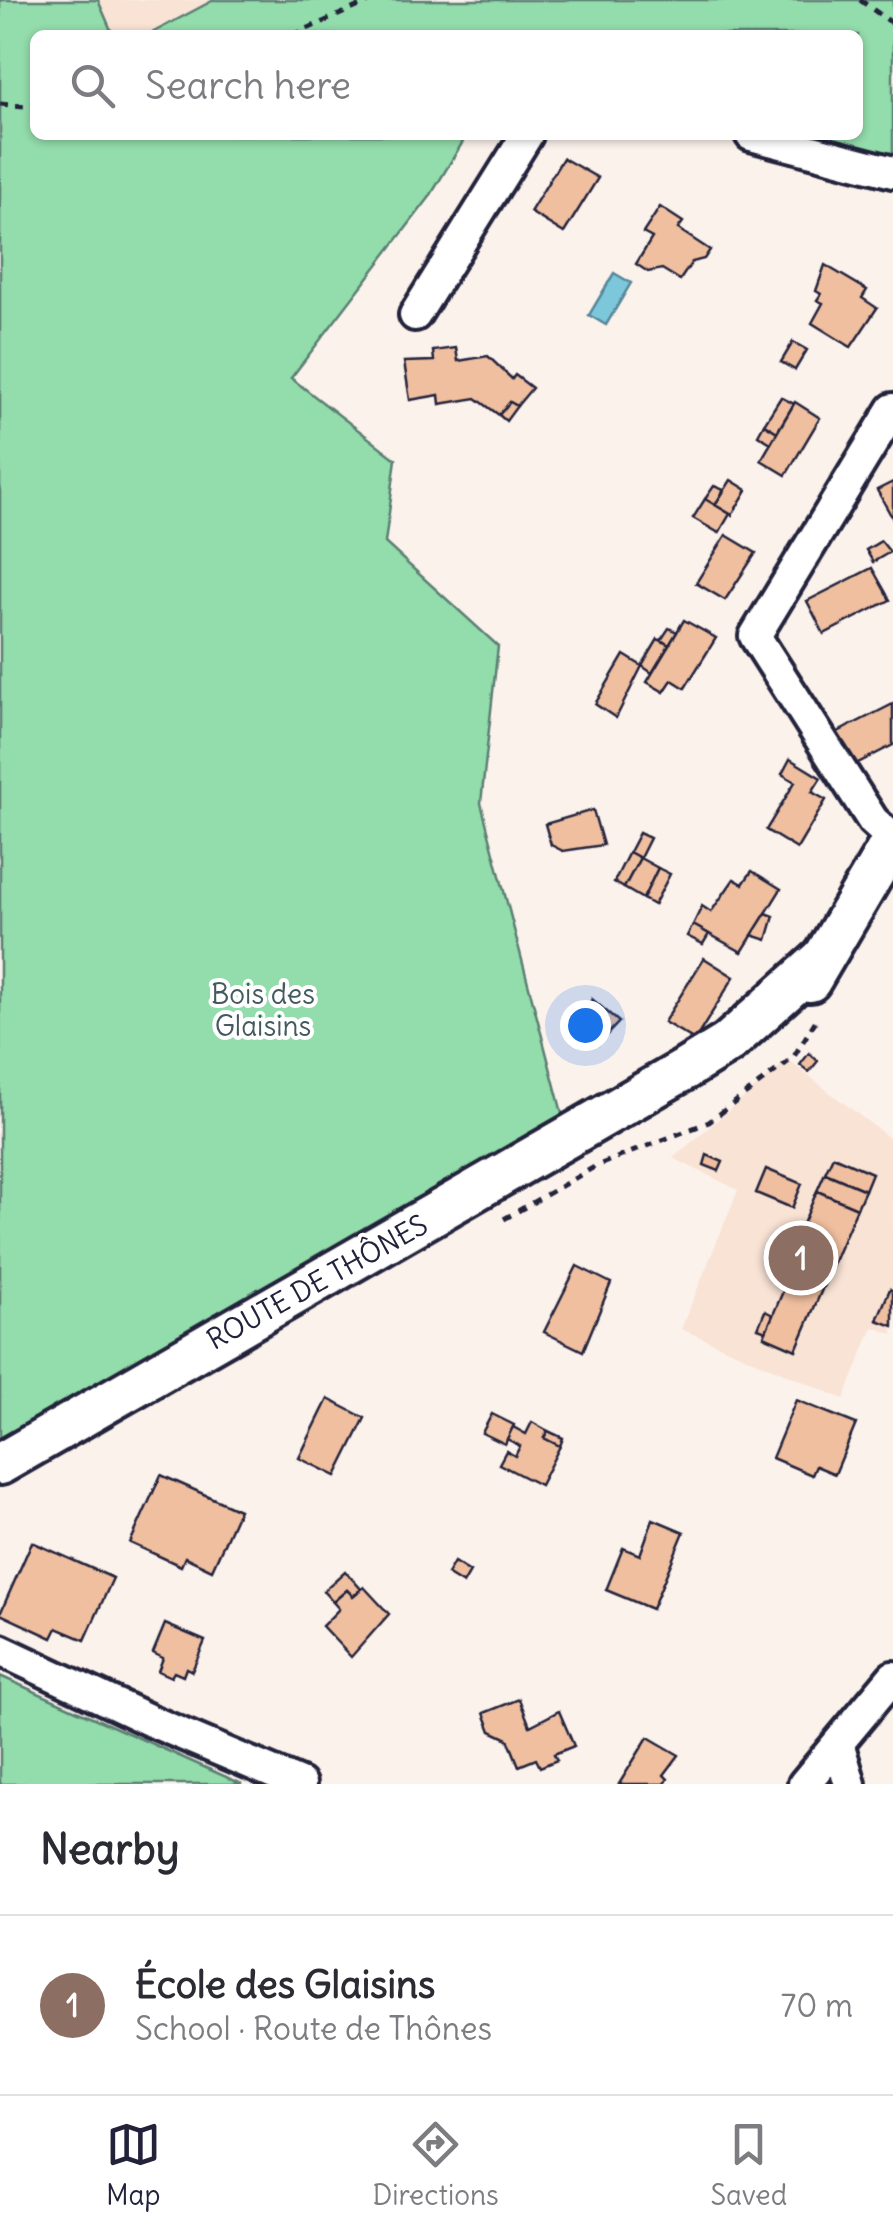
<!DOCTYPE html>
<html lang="en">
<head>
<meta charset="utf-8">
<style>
	:root { --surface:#fff; --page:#f2f2f3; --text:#2b2b33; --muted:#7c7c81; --line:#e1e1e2; --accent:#22223b }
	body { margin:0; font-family:Delius,sans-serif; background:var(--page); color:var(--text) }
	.you { position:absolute; left:585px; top:1025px; width:35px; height:35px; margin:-25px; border:8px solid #fff; border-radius:50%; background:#1a73e8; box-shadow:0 0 0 15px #1a73e833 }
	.badge { display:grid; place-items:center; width:65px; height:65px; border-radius:50%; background:var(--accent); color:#fff; font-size:32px; font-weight:700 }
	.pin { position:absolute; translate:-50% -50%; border:5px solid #fff; box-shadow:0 2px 10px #0006 }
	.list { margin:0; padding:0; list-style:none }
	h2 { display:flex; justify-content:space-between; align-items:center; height:130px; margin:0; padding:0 40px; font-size:42px }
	h2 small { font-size:32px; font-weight:400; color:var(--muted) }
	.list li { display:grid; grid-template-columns:65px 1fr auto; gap:30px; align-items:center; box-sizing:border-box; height:180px; padding:0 40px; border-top:2px solid var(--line) }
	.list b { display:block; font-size:38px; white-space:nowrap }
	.list p { margin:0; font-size:32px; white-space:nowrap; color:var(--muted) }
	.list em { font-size:32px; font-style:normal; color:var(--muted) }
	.icon { flex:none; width:55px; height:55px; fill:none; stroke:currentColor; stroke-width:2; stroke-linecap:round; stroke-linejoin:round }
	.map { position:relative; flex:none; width:893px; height:1784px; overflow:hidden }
	.search { position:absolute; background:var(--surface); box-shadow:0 2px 8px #0004; left:30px; right:30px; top:30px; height:110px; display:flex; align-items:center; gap:25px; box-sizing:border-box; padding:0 35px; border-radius:15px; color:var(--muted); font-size:38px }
	.sheet { height:310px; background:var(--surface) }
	nav { display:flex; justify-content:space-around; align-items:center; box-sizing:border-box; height:140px; border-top:2px solid var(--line); background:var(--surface); font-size:28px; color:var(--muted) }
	nav a { display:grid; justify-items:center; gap:5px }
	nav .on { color:var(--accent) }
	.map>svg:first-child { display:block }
	.built { fill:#f8e3d5 }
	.green { fill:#93dcab; stroke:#5a7f73; stroke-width:2.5 }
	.water { fill:#7bc8da; stroke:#57869a; stroke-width:2.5 }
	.building { fill:#f0bfa0; stroke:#22223b; stroke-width:2.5 }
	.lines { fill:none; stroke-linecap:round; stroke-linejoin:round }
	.street-casing { stroke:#22223b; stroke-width:38 }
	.secondary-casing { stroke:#22223b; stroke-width:48 }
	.path { stroke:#22223b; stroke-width:5; stroke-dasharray:8 8; stroke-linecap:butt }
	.street { stroke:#fff; stroke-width:30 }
	.secondary { stroke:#fff; stroke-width:40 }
	.labels { text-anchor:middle; stroke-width:8; stroke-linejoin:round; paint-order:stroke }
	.park-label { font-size:28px; fill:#445a5d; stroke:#fff }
	.street-label { font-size:28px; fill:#22223b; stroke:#fff }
</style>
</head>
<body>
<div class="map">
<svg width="893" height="1784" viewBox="0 0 893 1784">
	<rect width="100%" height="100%" fill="#fcf2ec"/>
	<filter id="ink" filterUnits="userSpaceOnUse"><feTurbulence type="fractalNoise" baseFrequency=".01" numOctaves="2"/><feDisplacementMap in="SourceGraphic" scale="20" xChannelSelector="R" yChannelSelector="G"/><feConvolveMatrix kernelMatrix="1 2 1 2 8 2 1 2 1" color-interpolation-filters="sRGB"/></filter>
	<g filter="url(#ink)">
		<g class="built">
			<path d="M98 0H214L148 35H113Z"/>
			<path d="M788 1060 893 1141V1334L873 1327 844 1399 681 1329 738 1190 673 1158Z"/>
		</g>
		<g class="green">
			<path d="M0 0H98L113 35H35V135H467L429 198 291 378 396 459 385 543 498 646 481 803 569 1140 0 1463Z"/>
			<path d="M214 0H893V158L804 135H858V35H148Z"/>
			<path d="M0 1676 242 1784H0Z"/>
		</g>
		<path class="water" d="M614 273 631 283 606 325 589 315Z"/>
		<g class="building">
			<path d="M563 158 598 178 564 233 530 212Z"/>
			<path d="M660 207 683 222 678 229 710 250 704 259 692 262 680 280 662 269 648 272 636 264 652 238 643 233Z"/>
			<path d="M825 265 867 290 862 298 877 308 851 347 812 323 823 303 817 300 821 294 816 291Z"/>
			<path d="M793 342 807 350 795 370 781 362Z"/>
			<path d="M456 348 458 361 488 356 512 379 515 375 532 388 517 406 510 402 499 415 476 398 440 404 439 395 410 400 404 362 434 361 433 351Z"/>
			<path d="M781 397 794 404 777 432 764 424Z"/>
			<path d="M510 402 517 406 506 421 499 415Z"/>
			<path d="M795 402 820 418 786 475 761 460Z"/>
			<path d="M764 424 777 432 771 443 758 435Z"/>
			<path d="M731 480 747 490 732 515 715 505Z"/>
			<path d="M893 482V519L877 490Z"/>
			<path d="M714 486 724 490 715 505 705 499Z"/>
			<path d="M705 499 730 514 719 533 693 518Z"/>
			<path d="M726 535 756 553 725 600 696 583Z"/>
			<path d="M881 541 890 552 873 562 866 550Z"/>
			<path d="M872 568 890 600 824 634 807 601Z"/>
			<path d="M684 620 716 638 685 688 672 680 664 692 647 682Z"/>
			<path d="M669 628 677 632 669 645 661 640Z"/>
			<path d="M658 639 669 645 652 673 642 666Z"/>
			<path d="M624 655 642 666 616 718 595 704Z"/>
			<path d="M893 704V745L848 768 830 736Z"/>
			<path d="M790 759 821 778 812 792 826 800 797 849 766 830 795 782 782 774Z"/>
			<path d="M593 810 603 845 563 851 551 845 545 824Z"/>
			<path d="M639 833 650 838 640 858 629 852Z"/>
			<path d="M629 852 640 858 624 888 614 882Z"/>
			<path d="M640 858 658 868 643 899 624 888Z"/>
			<path d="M658 868 670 874 654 905 643 899Z"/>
			<path d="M752 871 781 889 742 952 693 925 702 906 711 912 734 879 743 884Z"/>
			<path d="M766 913 774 916 767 940 752 935Z"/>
			<path d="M693 925 709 934 703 944 687 936Z"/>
			<path d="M704 958 734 977 695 1040 664 1022Z"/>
			<path d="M592 999 619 1022 598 1044 576 1025Z"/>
			<path d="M809 1053 818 1061 809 1072 800 1065Z"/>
			<path d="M707 1155 723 1162 719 1171 704 1165Z"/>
			<path d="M833 1156 872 1173 865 1190 825 1173Z"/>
			<path d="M766 1169 802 1184 792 1208 756 1193Z"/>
			<path d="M825 1173 865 1190 857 1208 817 1191Z"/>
			<path d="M817 1191 857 1208 796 1350 764 1336 784 1289 777 1286Z"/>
			<path d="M577 1266 611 1283 583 1351 544 1332Z"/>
			<path d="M890 1289 893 1291V1326L877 1320Z"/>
			<path d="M765 1311 773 1315 766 1331 758 1328Z"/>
			<path d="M328 1399 365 1418 336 1476 299 1458Z"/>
			<path d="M796 1400 856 1424 835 1474 816 1466 812 1475 772 1458Z"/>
			<path d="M492 1414 514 1425 505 1444 482 1433Z"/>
			<path d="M532 1422 548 1431 544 1438 560 1446 540 1485 499 1464 506 1451 515 1456 520 1446 507 1439 513 1427 526 1434Z"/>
			<path d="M548 1431 563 1438 560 1446 544 1438Z"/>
			<path d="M161 1475 239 1510 212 1570 185 1557 181 1566 130 1543Z"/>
			<path d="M653 1519 684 1532 652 1609 606 1590 623 1548 640 1555Z"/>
			<path d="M32 1542 113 1578 85 1640 57 1628 52 1638 0 1614Z"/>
			<path d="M454 1562 470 1572 463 1584 447 1574Z"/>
			<path d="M345 1571 361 1589 353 1596 347 1590 333 1602 323 1591Z"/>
			<path d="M364 1587 389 1614 351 1657 322 1626 339 1609 333 1602 347 1590 353 1596Z"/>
			<path d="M165 1624 205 1641 192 1671 186 1668 183 1676 174 1672 171 1677 158 1671 163 1658 153 1653Z"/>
			<path d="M519 1699 530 1726 559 1711 574 1746 554 1754 557 1760 540 1767 536 1759 519 1766 508 1739 491 1731 484 1713Z"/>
			<path d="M648 1737 679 1755 664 1775 668 1779 665 1784H619Z"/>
		</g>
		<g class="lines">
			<g class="street-casing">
				<g id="street">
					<path d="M751 135 893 172"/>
					<path d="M415 315 527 135"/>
					<path d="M893 409 755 636 873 821 893 839"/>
					<path d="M0 1650 151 1721 300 1784"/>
					<path d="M839 1746 850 1784"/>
					<path d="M804 1784 893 1677"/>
				</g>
			</g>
			<g class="secondary-casing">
				<g id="secondary">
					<path d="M810 981 893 840"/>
					<path d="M0 1464 684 1070 728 1043 823 958"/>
				</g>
			</g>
			<g class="path">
				<path d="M860 0 893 24"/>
				<path d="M293 35 373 0"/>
				<path d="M0 104 35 107"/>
				<path d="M504 1219 596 1166 709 1122 793 1058 819 1015"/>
			</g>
			<use href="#street" class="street"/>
			<use href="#secondary" class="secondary"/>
		</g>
	</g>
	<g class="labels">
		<g class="park-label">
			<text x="263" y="1004">Bois des<tspan x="263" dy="32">Glaisins</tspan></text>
		</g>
		<g class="street-label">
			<text transform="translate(317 1282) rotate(-29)" y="10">ROUTE DE THÔNES</text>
		</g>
	</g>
</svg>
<div class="you"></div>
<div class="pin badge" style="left:801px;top:1258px;background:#8d6e63">1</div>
<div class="search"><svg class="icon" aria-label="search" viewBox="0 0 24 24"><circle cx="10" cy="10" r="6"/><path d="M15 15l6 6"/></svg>Search here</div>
</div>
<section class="sheet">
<h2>Nearby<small></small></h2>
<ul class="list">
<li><span class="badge" style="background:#8d6e63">1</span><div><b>École des Glaisins</b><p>School · Route de Thônes</p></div><em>70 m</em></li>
</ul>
</section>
<nav>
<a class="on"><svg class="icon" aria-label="map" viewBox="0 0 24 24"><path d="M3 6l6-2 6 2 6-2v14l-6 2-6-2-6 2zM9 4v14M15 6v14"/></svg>Map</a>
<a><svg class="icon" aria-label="directions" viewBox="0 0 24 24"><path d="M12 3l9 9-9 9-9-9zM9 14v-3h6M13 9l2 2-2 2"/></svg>Directions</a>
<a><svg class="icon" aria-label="saved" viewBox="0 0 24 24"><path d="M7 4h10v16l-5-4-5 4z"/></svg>Saved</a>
</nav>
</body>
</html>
